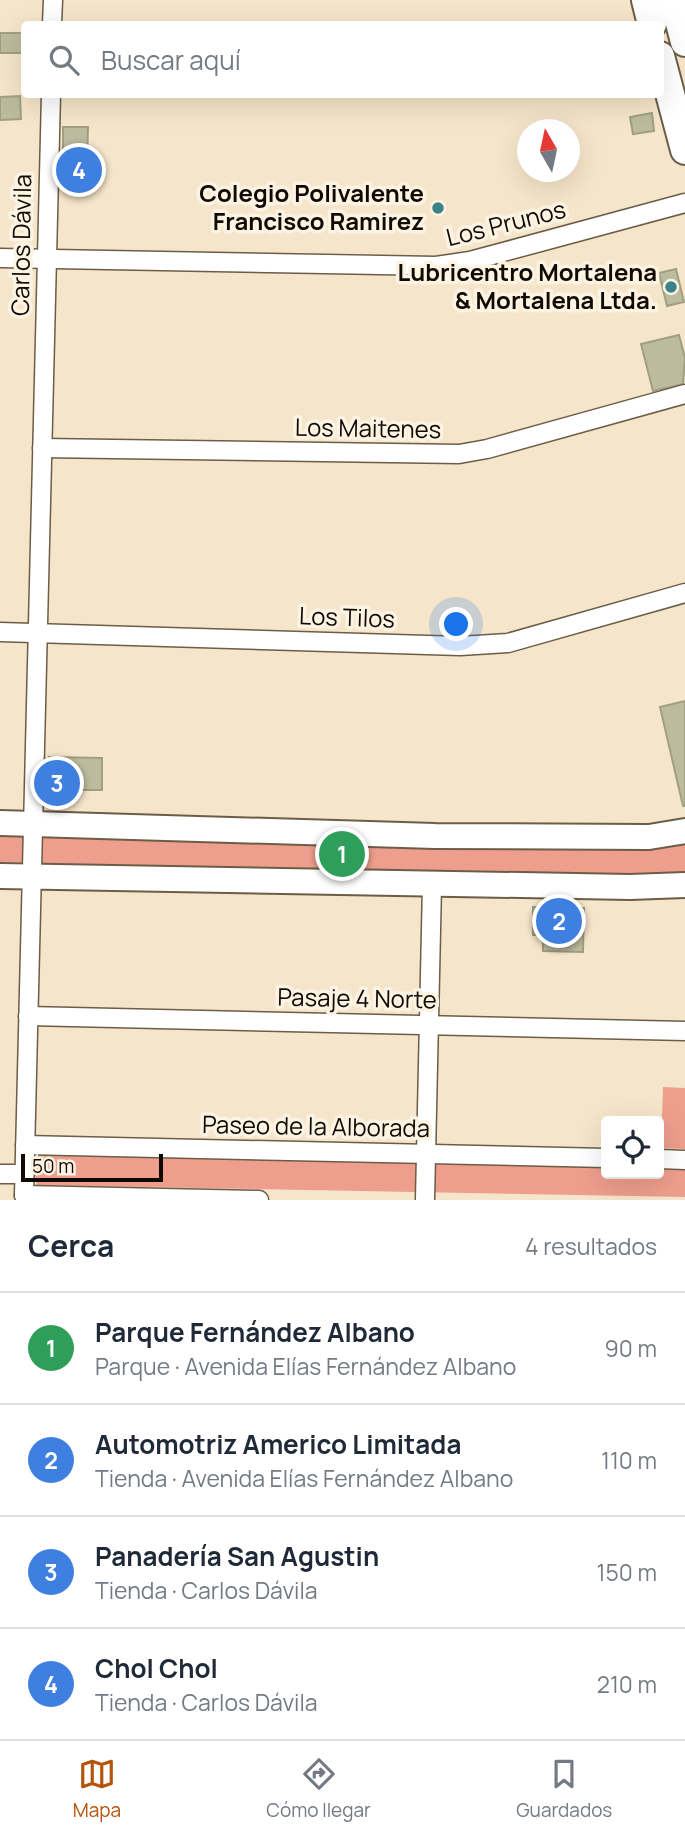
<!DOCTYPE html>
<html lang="es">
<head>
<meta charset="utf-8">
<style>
	:root { --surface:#fff; --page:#f6f6f7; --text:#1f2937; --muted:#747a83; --line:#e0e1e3; --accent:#b45309 }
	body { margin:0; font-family:Manrope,sans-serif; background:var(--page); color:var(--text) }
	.controls { position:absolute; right:21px; bottom:21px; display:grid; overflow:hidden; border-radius:7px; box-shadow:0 7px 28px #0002 }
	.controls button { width:63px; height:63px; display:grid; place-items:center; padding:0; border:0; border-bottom:2px solid var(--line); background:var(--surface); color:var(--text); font:35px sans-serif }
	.compass { position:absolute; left:517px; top:119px; width:63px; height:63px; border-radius:50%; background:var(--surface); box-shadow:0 7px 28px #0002; rotate:351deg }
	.scale { position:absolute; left:21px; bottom:18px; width:142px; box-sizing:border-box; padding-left:7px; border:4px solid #100a03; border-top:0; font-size:19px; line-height:24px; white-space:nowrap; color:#100a03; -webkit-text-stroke:5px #fcf3e3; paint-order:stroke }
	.you { position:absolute; left:457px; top:625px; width:24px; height:24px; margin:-18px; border:5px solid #fff; border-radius:50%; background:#1a73e8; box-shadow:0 0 0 10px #1a73e833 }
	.badge { display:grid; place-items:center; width:46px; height:46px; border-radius:50%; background:var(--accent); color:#fff; font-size:23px; font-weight:700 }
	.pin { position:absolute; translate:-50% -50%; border:4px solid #fff; box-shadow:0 2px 7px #0006 }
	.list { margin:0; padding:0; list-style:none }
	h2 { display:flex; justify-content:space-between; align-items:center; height:91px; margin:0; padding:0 28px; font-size:30px }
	h2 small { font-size:23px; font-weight:400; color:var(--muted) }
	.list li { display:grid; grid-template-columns:46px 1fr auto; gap:21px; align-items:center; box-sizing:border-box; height:112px; padding:0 28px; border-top:2px solid var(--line) }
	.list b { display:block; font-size:26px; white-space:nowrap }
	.list p { margin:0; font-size:23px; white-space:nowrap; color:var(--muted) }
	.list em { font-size:23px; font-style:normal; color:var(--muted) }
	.icon { flex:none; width:38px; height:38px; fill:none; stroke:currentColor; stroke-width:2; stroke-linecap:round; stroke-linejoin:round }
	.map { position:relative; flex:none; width:685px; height:1200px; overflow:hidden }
	.search { position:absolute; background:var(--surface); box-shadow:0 7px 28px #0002; left:21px; right:21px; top:21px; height:77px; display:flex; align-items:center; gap:18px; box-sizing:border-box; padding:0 24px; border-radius:7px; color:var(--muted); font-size:26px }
	.sheet { height:539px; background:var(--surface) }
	nav { display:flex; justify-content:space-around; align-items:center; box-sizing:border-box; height:98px; border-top:2px solid var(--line); background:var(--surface); font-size:19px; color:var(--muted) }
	nav a { display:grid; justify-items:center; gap:4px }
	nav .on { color:var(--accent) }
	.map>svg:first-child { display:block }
	.green { fill:#ee9e8c }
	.building { fill:#bdbb9e; stroke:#a09f83; stroke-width:2 }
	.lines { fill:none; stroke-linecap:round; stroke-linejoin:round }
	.minor-casing { stroke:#6b5d46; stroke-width:21 }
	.secondary-casing { stroke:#6b5d46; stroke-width:28 }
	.primary-casing { stroke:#6b5d46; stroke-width:32 }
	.minor { stroke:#fff; stroke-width:18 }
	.secondary { stroke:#fff; stroke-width:24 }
	.primary { stroke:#fff; stroke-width:28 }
	.poi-dot { fill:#3b8388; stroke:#fcf3e3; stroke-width:2.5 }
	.labels { text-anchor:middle; stroke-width:7; stroke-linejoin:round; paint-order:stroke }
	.poi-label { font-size:24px; font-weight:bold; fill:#100a03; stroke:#fcf3e3; text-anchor:end }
	.street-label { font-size:24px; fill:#100a03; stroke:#fcf3e3 }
</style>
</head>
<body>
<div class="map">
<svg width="685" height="1200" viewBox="0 0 685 1200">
	<rect width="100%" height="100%" fill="#f5e5ca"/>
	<g class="green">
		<path d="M0 831 685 839V873L569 878 0 862Z"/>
		<path d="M663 1087 685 1088V1149L661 1148Z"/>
		<path d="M30 1155 606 1165V1174H659V1166L685 1167V1197L37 1185Z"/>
	</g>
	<g class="building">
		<rect x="0" y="33" width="24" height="20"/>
		<path d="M20 96 21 119 0 120V97Z"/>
		<path d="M652 113 654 131 633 134 630 117Z"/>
		<path d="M63 127H88L87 162H63Z"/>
		<path d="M63 162 95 163V178L62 177Z"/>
		<path d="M676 269 684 302 667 306 659 273Z"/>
		<path d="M679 335 685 358 683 384 653 391 641 344Z"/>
		<path d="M685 701V806H683L660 707Z"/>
		<path d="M49 757 102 758V790H56L48 780Z"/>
		<path d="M533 907 584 908 583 952 543 951V935H533Z"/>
	</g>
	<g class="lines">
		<g class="minor-casing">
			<g id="minor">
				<path d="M52 24 53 0"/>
				<path d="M0 258 436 266 470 261 685 203"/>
				<path d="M42 448 459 454 487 449 685 394"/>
				<path d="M0 632 460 646 508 643 685 593"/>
				<path d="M28 1016 685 1031"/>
				<path d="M25 1145 606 1158"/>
				<path d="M659 1159 685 1160"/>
				<path d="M0 1174H24"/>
				<path d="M24 1195 51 94"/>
				<path d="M24 1195 259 1200"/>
				<path d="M425 1200 432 885"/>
			</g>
		</g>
		<g class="secondary-casing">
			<g id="secondary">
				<path d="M0 823 435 836 649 837 685 831"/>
				<path d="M0 876 630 887 685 885"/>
			</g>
		</g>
		<g class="primary-casing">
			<g id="primary">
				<path d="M646 0 652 24"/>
				<path d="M674 0 685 42"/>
				<path d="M660 56 685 150"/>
			</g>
		</g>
		<use href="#minor" class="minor"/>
		<use href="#secondary" class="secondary"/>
		<use href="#primary" class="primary"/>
	</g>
	<g class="poi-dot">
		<circle cx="438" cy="208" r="7"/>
		<circle cx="671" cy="287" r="7"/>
	</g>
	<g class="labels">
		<g class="poi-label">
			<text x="424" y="202">Colegio Polivalente<tspan x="424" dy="28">Francisco Ramirez</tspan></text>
			<text x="657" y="281">Lubricentro Mortalena<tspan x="657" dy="28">&amp; Mortalena Ltda.</tspan></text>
		</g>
		<g class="street-label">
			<text transform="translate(506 224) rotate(-14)" y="8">Los Prunos</text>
			<text transform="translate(22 245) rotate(-89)" y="8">Carlos Dávila</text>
			<text transform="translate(368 429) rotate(1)" y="8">Los Maitenes</text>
			<text transform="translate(347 618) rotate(2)" y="8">Los Tilos</text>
			<text transform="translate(357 999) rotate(1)" y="8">Pasaje 4 Norte</text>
			<text transform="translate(316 1127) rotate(1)" y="8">Paseo de la Alborada</text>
		</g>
	</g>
</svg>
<div class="controls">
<button><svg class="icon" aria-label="locate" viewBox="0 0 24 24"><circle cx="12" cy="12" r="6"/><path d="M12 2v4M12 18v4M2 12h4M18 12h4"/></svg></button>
</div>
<svg class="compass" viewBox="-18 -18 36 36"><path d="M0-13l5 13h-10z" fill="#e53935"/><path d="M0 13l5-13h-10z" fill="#747a83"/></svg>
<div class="scale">50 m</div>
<div class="you"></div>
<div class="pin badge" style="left:342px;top:854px;background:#2e9e5b">1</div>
<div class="pin badge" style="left:559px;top:921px;background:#3f7fe0">2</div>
<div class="pin badge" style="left:57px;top:783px;background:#3f7fe0">3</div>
<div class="pin badge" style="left:79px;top:170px;background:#3f7fe0">4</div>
<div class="search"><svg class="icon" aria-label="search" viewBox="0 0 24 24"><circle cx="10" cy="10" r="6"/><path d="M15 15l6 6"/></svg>Buscar aquí</div>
</div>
<section class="sheet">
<h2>Cerca<small>4 resultados</small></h2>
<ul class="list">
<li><span class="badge" style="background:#2e9e5b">1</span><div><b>Parque Fernández Albano</b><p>Parque · Avenida Elías Fernández Albano</p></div><em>90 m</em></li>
<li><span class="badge" style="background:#3f7fe0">2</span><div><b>Automotriz Americo Limitada</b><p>Tienda · Avenida Elías Fernández Albano</p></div><em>110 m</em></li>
<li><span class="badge" style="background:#3f7fe0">3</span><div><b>Panadería San Agustin</b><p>Tienda · Carlos Dávila</p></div><em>150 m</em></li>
<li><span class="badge" style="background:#3f7fe0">4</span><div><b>Chol Chol</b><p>Tienda · Carlos Dávila</p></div><em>210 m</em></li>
</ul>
</section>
<nav>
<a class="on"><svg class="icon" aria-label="map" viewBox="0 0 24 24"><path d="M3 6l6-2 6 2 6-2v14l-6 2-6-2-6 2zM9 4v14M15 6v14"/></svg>Mapa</a>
<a><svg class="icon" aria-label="directions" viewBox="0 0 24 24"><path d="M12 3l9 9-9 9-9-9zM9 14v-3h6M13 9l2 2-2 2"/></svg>Cómo llegar</a>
<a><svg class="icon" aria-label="saved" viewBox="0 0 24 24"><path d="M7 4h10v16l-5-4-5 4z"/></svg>Guardados</a>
</nav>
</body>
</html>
